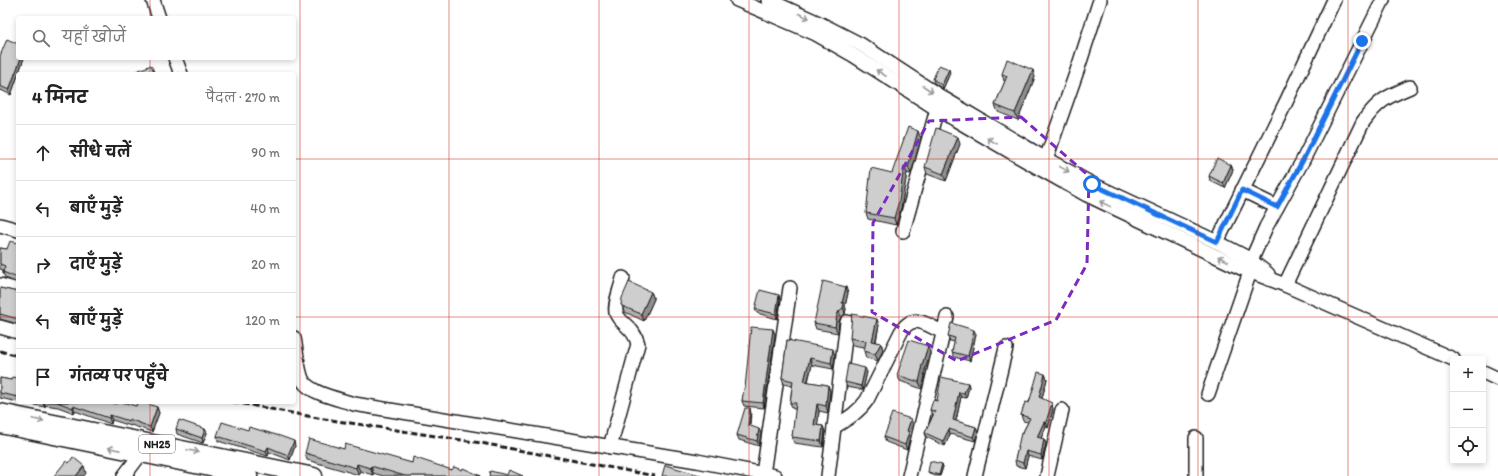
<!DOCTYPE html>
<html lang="hi">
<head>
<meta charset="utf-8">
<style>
	:root { --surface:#fff; --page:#f2f2f2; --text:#222; --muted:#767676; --line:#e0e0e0 }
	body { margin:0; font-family:Itim,"Playpen Sans Deva",sans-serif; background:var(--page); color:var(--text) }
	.controls { position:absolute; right:12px; bottom:12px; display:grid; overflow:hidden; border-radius:4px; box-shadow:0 2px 6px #0003 }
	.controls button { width:36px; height:36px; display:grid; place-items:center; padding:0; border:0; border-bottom:1px solid var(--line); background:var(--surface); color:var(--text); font:20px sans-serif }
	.stop { position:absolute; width:12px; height:12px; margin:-9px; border:3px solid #1a73e8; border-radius:50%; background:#fff }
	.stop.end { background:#1a73e8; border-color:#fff; box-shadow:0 1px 4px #0008 }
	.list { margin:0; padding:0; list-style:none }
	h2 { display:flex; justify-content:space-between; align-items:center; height:52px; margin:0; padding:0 16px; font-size:17px }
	h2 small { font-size:13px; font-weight:400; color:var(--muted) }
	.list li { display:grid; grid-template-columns:26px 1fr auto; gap:12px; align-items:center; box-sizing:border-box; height:56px; padding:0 16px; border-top:1px solid var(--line) }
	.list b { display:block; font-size:15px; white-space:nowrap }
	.list em { font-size:13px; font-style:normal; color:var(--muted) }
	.icon { flex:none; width:22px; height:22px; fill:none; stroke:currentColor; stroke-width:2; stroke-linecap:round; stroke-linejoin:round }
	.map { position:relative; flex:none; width:1498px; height:476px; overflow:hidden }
	.search { position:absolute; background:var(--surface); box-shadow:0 2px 6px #0003; left:16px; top:16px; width:280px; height:44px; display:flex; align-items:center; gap:10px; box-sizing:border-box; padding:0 14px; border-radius:4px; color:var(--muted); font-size:15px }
	.panel { position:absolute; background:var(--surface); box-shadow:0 2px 6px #0003; left:16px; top:72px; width:280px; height:332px; border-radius:4px }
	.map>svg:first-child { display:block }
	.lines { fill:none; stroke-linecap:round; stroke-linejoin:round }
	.minor-casing { stroke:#1c1c1c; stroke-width:16 }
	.major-casing { stroke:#1c1c1c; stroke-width:19 }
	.minor { stroke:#fff; stroke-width:13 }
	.major { stroke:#fff; stroke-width:16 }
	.rail { stroke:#1c1c1c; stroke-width:3; stroke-dasharray:6 3; stroke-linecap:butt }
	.wall { fill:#b1b1b1; stroke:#1c1c1c }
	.shaded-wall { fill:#909090; stroke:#1c1c1c }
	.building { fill:#cecece; stroke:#1c1c1c }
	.oneway { stroke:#999 }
	.route { stroke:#1a73e8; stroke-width:5 }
	.marked { fill:none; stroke:#7b2cbf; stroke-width:3; stroke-dasharray:8 5; stroke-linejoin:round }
	.grid { fill:none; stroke:#c8321e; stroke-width:1; stroke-opacity:0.55 }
	.labels { text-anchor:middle; stroke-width:3.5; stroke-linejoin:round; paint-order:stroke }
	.shield { fill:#fff; stroke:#606060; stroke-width:1 }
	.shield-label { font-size:11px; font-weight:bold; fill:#1c1c1c }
</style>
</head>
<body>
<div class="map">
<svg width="1498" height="476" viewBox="0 0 1498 476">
	<rect width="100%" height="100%" fill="#fff"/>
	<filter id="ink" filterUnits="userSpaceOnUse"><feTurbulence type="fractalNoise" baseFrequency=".025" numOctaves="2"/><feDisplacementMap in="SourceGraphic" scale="8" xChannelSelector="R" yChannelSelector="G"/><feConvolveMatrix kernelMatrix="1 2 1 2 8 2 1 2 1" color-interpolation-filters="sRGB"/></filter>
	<g filter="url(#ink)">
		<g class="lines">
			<g class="minor-casing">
				<g id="minor">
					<path d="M153 0 159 18"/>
					<path d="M737 0 816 34 853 55 937 109 1037 167 1087 195 1241 268 1285 285 1453 359"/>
					<path d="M768 0 821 24 860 44 941 97 1046 159 1092 184 1217 242 1246 257 1268 274"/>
					<path d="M175 58 181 74"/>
					<path d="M1046 159 1078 68 1100 0"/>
					<path d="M1242 190 1277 207"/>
					<path d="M0 225 18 230"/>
					<path d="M903 231 937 109"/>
					<path d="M1217 242 1287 100 1334 0"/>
					<path d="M1251 261 1266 227 1303 160 1383 0"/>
					<path d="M0 285 18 290"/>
					<path d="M1285 285 1363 122C1378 101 1386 97 1410 87"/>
					<path d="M0 327 18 332"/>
					<path d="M294 338C296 348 298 372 303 381 311 394 340 399 354 404L697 461 775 476"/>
					<path d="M1483 372 1498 379"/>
					<path d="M1208 394 1250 272"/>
					<path d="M834 427C847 419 858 413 867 400L901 332C913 312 926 325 943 332"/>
					<path d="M610 447 638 344C634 327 620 324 616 313 614 303 621 288 623 278"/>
					<path d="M763 474 790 288"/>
					<path d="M124 476 146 447"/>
					<path d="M828 476 847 322"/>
					<path d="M909 476 947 317"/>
					<path d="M975 476 1006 348"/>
					<path d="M1047 476 1062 410"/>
					<path d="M1196 476V438"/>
				</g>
			</g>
			<g class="major-casing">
				<g id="major">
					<path d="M0 412 314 476"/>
					<path d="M0 425 249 476"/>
				</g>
			</g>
			<use href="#minor" class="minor"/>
			<use href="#major" class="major"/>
			<g class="rail">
				<path d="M0 351 18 356"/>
				<path d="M234 402 318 418 481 443 655 476"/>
			</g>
		</g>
		<g class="wall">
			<path d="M0 56 24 58 11 95 1 90 0 91Z"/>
			<path d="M950 73 943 89 934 83 933 79Z"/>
			<path d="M1002 74 1035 77 1018 120 998 112 995 105 1005 81H1004Z"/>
			<path d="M921 138 911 174 907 173 901 208 896 225 868 219 866 213Z"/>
			<path d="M960 144 946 181 927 174 925 167Z"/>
			<path d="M1231 165 1233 170 1225 188 1210 181 1209 176Z"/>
			<path d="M18 243V283L5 278 3 272V270L0 269V248L7 249Z"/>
			<path d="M0 288 18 292V324L0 319Z"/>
			<path d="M651 292 654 299 644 321 625 312 621 304Z"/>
			<path d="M848 293 845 306 846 309 845 314 841 317 839 321 838 333 816 329 814 323Z"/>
			<path d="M779 295 780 300 777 319 757 313 755 309Z"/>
			<path d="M879 325 876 342 881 343 883 350 878 361 866 358 864 351V347L852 345 850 338Z"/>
			<path d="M773 329 775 335 764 408 744 406 742 401 745 388Z"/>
			<path d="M976 334 970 361 954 357 952 352 955 342 950 341 948 336Z"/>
			<path d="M787 340 835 356 833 369 812 365 808 382 828 385 830 391 828 413 819 411 817 425 823 426 825 432 823 447 794 443 792 437 796 409H793L790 403 792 386 784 384 782 378Z"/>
			<path d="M930 353 924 374 925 376 922 389 900 381 897 375Z"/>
			<path d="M867 372 863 390 847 387 845 382Z"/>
			<path d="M1045 374 1047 379 1042 398 1053 409 1048 428 1046 427 1041 438 1044 439 1046 444 1042 460 1028 456 1025 468 1016 466 1015 460 1022 434 1028 422 1023 421 1021 415Z"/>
			<path d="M0 378 11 380 18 378V402L0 398Z"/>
			<path d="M968 383 969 387 966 398 961 397 956 421 976 427 978 432 975 441 950 434 945 446 926 437 925 433 933 415H932L930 410 937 401Z"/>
			<path d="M18 402H110L116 404 136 406 157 407 159 413 152 432 131 425V426L112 420 111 424 75 411 74 413 58 407 45 405V407Z"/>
			<path d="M751 413 750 426 761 433 759 446 739 440 737 435Z"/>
			<path d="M889 421 913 424 909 434 910 436 907 450 886 442 884 437 890 423Z"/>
			<path d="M176 429H205L207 433 203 443 177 434Z"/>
			<path d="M217 436 295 446 290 460 269 452 268 456 218 441Z"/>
			<path d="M344 449 412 463 452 470 481 476H383L373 473V475L360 471 359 475 307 460 305 453Z"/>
			<path d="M942 464 943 467 940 476H936L929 474 928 472Z"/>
		</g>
		<g class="shaded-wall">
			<path d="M21 58H24L11 95 9 90Z"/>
			<path d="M949 69 950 73 943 89 942 85Z"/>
			<path d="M1033 70 1035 77 1018 120 1015 113Z"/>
			<path d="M918 131 921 138 911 174 908 167Z"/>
			<path d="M958 137 960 144 946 181 943 174Z"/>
			<path d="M1231 165 1233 170 1225 188 1223 183Z"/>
			<path d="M904 166 907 173 901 208 896 225 894 218Z"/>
			<path d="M846 287 848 293 845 306 846 309 845 314 842 303Z"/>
			<path d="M651 292 654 299 644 321 641 314Z"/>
			<path d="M779 295 780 300 777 319 776 314Z"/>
			<path d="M839 311 841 317 839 321 838 333 835 327 837 315Z"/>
			<path d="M877 319 879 325 874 348 872 341Z"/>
			<path d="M773 329 775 335 764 408 763 403Z"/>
			<path d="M974 330 976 334 970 361 968 356Z"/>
			<path d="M881 343 883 350 878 361 875 354Z"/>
			<path d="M928 346 930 353 924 374 925 376 922 389 919 382 921 368Z"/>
			<path d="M833 349 835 356 833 369 831 363Z"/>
			<path d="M810 358 812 365 806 387 804 381Z"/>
			<path d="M865 368 867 372 863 390 861 386Z"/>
			<path d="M1045 374 1047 379 1041 402 1039 397Z"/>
			<path d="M968 383 969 387 966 398 964 393Z"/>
			<path d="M828 385 830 391 828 413 826 406Z"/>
			<path d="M959 392 961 397 955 425 953 420Z"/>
			<path d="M43 402H44L45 405V407Z"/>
			<path d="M1052 403 1053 409 1048 428 1046 422Z"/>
			<path d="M817 404 819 411 817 431 814 425Z"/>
			<path d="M73 406 75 411 74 413 73 408Z"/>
			<path d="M157 407 159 413 152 432 150 427Z"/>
			<path d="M750 408 751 413 749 430 748 425Z"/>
			<path d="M110 415 112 420 111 424 109 418Z"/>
			<path d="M911 419 913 424 909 434 910 436 907 450 905 445 907 431Z"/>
			<path d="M1044 422 1046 427 1039 443 1037 437Z"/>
			<path d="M823 426 825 432 823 447 821 441Z"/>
			<path d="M976 427 978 432 975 441 973 437Z"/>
			<path d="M205 429 207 433 203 443 202 438Z"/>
			<path d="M759 429 761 433 759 446 757 441Z"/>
			<path d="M949 429 950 434 945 446 943 441Z"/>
			<path d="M1044 439 1046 444 1042 460 1041 455Z"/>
			<path d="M294 441 295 446 290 460 288 455Z"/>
			<path d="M268 447 269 452 268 456 266 451Z"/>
			<path d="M1026 451 1028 456 1025 468 1023 463Z"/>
			<path d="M357 464 360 471 359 475 356 468Z"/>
			<path d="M942 464 943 467 940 476 939 475Z"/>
			<path d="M84 466 86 473 84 476H76Z"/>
			<path d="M371 466 373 473V475L370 468Z"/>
		</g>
		<g class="building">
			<path d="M7 39 18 44V58H21L9 90 0 86V56Z"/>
			<path d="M1007 59 1033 70 1015 113 995 105 1007 76 1002 74Z"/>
			<path d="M151 65 155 74H130Z"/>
			<path d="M939 65 949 69 942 85 933 79Z"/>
			<path d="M908 127 918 131 908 167 904 166 899 201 894 218 866 213 871 168 892 173Z"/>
			<path d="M936 128 958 137 943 174 925 167Z"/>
			<path d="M1217 158 1231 165 1223 183 1209 176Z"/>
			<path d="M10 241 18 243V278L3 272 5 266 0 264V248L7 249Z"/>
			<path d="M823 281 846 287 842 303H844L843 308 839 311 837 315 835 327 814 323Z"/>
			<path d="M629 282 651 292 641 314 622 306 621 304 622 298Z"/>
			<path d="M0 288 18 292V319L0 314Z"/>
			<path d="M760 290 779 295 776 314 755 309Z"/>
			<path d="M852 314 877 319 872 341 881 343 875 354 864 351 866 341 850 338Z"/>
			<path d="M951 323 974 330 968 356 952 352 955 338 948 336Z"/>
			<path d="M751 327 773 329 763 403 742 401 744 388H745Z"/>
			<path d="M787 340 833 349 831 363 810 358 804 381 828 385 826 406 817 404 814 425 823 426 821 441 792 437 796 403H790L793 381 782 378Z"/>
			<path d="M909 340 928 346 921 368 922 369 919 382 897 375Z"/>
			<path d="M848 364 865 368 861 386 845 382Z"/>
			<path d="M1038 372 1045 374 1039 397 1052 403 1046 422H1044L1037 437 1044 439 1041 455 1026 451 1023 463 1015 460 1021 433 1022 434 1030 418 1021 415 1025 402 1029 403Z"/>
			<path d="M12 377 18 378V397L0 393V378L11 380Z"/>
			<path d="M941 377 968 383 964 393 959 392 953 420 976 427 973 437 949 429 943 441 925 433 935 411 930 410 933 400 937 401Z"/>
			<path d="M57 402H110L116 404 117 402H122L136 406 138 402H142L157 407 150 427 129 419V421L110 415 109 418 73 406V408Z"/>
			<path d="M745 408H750L748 425 759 429 757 441 737 435Z"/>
			<path d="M892 413 911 419 907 431 909 432 905 445 884 437 890 421H889Z"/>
			<path d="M179 420 205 429 202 438 176 429Z"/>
			<path d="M222 422 248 430 249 427 280 436 294 441 288 455 268 447 266 451 217 436Z"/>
			<path d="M309 439 344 449 345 444 412 463 413 457 452 470 454 467 462 470 463 468 481 476H405L371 466 370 468 357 464 356 468 305 453Z"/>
			<path d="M73 457 84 466 76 476H54L66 461 69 463Z"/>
			<path d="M930 461 942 464 939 475 928 472Z"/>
			<path d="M665 465 700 475V476H662Z"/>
			<path d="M509 470 523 476H489L490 471 507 475Z"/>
		</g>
		<defs><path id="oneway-shaft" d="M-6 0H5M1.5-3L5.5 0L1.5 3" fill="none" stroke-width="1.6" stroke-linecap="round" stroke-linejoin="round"/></defs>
		<g class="oneway">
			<use href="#oneway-shaft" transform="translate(804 16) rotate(25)"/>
			<use href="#oneway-shaft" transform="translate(881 73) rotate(-147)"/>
			<use href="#oneway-shaft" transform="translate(928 89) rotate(33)"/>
			<use href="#oneway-shaft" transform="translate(992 141) rotate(-150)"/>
			<use href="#oneway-shaft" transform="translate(1064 169) rotate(29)"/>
			<use href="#oneway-shaft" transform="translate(1105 204) rotate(-154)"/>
			<use href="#oneway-shaft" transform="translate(1223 259) rotate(-154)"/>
			<use href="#oneway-shaft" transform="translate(38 420) rotate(12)"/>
			<use href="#oneway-shaft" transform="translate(114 449) rotate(-169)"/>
			<use href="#oneway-shaft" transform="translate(193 451) rotate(11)"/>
		</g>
	</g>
	<g class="lines" filter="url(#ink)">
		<path class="route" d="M1092 184 1217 242 1242 190 1277 207 1303 160 1362 41"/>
	</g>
	<path class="marked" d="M1021 117 1089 176 1087 264 1056 320 957 361 872 312 873 223 929 121Z"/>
	<path class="grid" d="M150 0V18M300 0V476M449 0V476M599 0V476M749 0V476M899 0V476M1049 0V476M1198 0V476M1348 0V476M150 58V74M0 159H18M294 159H1498M0 317H18M294 317H1498M150 402V476"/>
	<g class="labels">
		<rect class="shield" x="139" y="435" width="36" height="18" rx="3"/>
		<g class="shield-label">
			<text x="157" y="448">NH25</text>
		</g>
	</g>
</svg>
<div class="controls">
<button>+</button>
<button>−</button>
<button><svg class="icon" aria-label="locate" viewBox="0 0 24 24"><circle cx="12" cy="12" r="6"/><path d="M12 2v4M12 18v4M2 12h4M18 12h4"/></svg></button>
</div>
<div class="stop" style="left:1092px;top:184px"></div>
<div class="stop end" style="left:1362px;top:41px"></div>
<div class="search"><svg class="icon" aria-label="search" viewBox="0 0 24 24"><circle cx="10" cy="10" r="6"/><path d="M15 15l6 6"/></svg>यहाँ खोजें</div>
<section class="panel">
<h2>4 मिनट<small>पैदल · 270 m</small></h2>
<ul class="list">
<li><svg class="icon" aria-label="ahead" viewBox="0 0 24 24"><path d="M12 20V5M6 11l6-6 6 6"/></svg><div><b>सीधे चलें</b></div><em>90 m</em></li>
<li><svg class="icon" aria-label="left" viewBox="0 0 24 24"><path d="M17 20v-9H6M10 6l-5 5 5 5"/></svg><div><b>बाएँ मुड़ें</b></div><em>40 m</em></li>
<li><svg class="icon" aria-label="right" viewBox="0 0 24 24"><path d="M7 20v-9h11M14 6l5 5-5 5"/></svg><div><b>दाएँ मुड़ें</b></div><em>20 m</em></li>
<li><svg class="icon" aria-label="left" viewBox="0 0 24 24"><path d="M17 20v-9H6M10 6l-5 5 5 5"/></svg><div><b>बाएँ मुड़ें</b></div><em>120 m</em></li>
<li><svg class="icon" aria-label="arrive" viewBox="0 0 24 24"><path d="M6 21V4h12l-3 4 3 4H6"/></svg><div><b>गंतव्य पर पहुँचे</b></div></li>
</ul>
</section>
</div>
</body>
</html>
